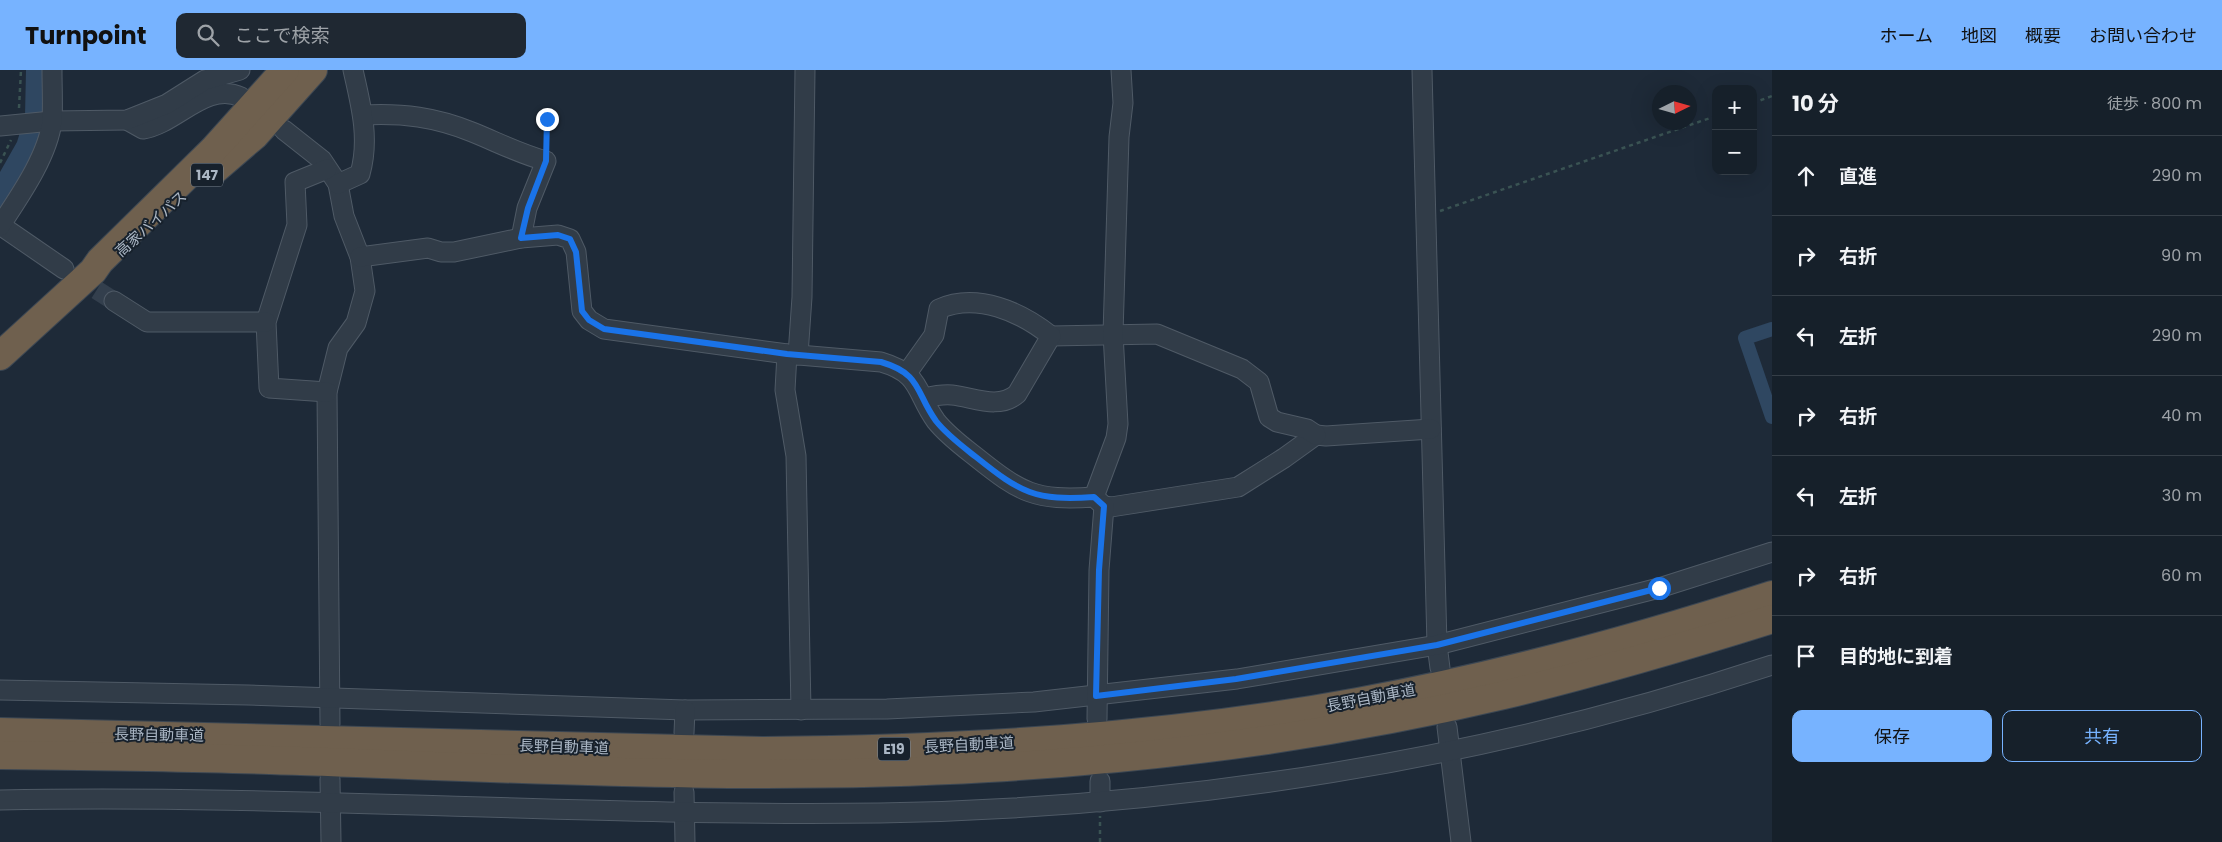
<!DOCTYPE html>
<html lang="ja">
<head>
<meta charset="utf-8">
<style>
	:root { --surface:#16202a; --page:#1f2832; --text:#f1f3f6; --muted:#9ea3a8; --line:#353e47; --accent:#77b3ff }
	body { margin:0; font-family:Poppins,"Noto Sans JP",sans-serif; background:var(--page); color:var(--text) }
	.controls { position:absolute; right:15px; top:15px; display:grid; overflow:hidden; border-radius:10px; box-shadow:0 5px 20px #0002 }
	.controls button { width:45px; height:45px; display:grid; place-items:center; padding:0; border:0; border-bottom:1px solid var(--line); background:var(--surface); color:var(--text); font:25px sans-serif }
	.compass { position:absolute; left:1652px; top:15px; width:45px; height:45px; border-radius:50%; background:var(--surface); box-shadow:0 5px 20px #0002; rotate:85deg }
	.stop { position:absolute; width:15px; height:15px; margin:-11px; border:4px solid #1a73e8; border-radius:50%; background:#fff }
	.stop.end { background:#1a73e8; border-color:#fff; box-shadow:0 1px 5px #0008 }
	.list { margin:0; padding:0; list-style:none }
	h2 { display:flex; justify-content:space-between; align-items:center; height:65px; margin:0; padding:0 20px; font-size:21px }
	h2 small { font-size:16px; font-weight:400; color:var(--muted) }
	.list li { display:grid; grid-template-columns:32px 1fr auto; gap:15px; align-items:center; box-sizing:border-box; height:80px; padding:0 20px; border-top:1px solid var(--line) }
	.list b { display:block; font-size:19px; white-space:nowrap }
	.list em { font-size:16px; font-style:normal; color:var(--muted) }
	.actions { display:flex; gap:10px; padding:15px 20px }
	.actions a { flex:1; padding:11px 0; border:1px solid var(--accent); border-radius:10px; text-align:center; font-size:18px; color:var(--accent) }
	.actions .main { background:var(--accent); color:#111 }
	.icon { flex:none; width:28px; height:28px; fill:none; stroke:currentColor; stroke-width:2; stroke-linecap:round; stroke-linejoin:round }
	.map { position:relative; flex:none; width:1772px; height:772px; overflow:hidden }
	header { display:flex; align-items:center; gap:30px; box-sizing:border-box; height:70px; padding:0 25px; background:var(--accent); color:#111 }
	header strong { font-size:24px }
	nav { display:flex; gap:28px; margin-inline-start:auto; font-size:18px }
	.search { width:350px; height:45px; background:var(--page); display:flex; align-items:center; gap:12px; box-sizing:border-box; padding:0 18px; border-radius:10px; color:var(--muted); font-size:19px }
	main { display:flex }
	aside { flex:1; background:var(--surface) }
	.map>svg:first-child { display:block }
	.water { fill:#2f4761 }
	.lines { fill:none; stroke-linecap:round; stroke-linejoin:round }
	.canal { stroke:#2f4761; stroke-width:14 }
	.minor-tunnel { stroke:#333f4d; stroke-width:19; stroke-dasharray:19 9; stroke-linecap:butt }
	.minor-casing { stroke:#4f5a66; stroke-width:21 }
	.highway-casing { stroke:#3c4753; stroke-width:30 }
	.path { stroke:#3a5353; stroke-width:2.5; stroke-dasharray:4 4; stroke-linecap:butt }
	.minor { stroke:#313c48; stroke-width:19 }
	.highway { stroke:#6f604e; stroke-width:28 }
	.route { stroke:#1a73e8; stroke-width:6 }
	.labels { text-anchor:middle; stroke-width:4; stroke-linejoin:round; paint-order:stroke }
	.shield { fill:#17212c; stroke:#7f8a97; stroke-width:1 }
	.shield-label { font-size:14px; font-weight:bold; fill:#abb7c5 }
	.street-label { font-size:15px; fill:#abb7c5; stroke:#17212c }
</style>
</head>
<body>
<header>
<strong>Turnpoint</strong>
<div class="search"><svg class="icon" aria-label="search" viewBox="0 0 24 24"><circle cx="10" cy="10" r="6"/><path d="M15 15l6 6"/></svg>ここで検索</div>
<nav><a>ホーム</a><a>地図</a><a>概要</a><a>お問い合わせ</a></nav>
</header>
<main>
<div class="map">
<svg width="1772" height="772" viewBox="0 0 1772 772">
	<rect width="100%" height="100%" fill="#1e2a38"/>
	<path class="water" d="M26 0H47L45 45 36 79 0 142V102L17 72 25 46Z"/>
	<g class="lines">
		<path class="canal" d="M1772 259 1745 268 1772 347"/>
		<path class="minor-tunnel" d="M73 205 114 231"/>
		<g class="minor-casing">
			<g id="minor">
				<path d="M1422 0 1437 575 1440 598"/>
				<path d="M363 45C403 43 435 47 472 62 497 72 520 84 546 91L527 138 521 168"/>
				<path d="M127 50 143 59C176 54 206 11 241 27"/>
				<path d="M0 56 52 51 127 50 167 34 205 10 240 0"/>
				<path d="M284 60 322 90 338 114 344 146 360 187 365 221 356 253 338 278 327 322 330 654"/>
				<path d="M327 99 295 112 297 155 266 252 269 318 327 322"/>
				<path d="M338 114 360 104C370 69 361 35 353 0"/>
				<path d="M0 155 64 199"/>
				<path d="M0 156C19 127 48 86 52 51 53 34 52 17 52 0"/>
				<path d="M360 187 428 178 441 182H454L521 168 558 165 570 169 576 182 582 241 589 250 604 259 787 284 881 292C922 304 915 322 936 351 947 365 962 376 976 387 1021 423 1035 431 1094 427L1104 436 1111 437 1238 417 1284 388 1316 365 1326 366 1431 359"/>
				<path d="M114 231 147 252H266"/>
				<path d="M1051 266 1157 264 1242 299 1259 312 1269 347 1277 352 1307 359 1316 365"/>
				<path d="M787 284 785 320 796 386 801 640"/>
				<path d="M798 285 802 227 805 0"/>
				<path d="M907 303 934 265 939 239C977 222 1021 242 1051 266L1017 324C998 340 973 327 952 325 942 324 933 326 924 328"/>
				<path d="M1094 427 1116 368 1118 354 1113 264 1119 67 1123 33 1121 0"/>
				<path d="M0 620 248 625 685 640 887 639 1034 632 1237 609 1437 575 1659 518 1772 482"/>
				<path d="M1097 649 1099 500 1104 436"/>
				<path d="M1447 657 1461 772"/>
				<path d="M684 663 685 640"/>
				<path d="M330 709 331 772"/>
				<path d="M1100 711V732"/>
				<path d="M684 722 685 772"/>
				<path d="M0 730C293 724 587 747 880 743 1182 738 1485 690 1772 595"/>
			</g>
		</g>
		<g class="highway-casing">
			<g id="highway">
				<path d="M213 101 255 65 313 0"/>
				<path d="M0 286 93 201 100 191 213 80 285 0"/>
				<path d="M0 662 763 681C962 679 1162 668 1358 632 1499 606 1636 569 1772 525"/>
				<path d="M0 685C90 686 180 687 270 690 509 698 749 712 988 698 1161 688 1335 665 1504 625 1594 603 1683 577 1772 549"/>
			</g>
		</g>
		<g class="path">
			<path d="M1753 33 1772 26"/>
			<path d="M19 38 21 0"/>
			<path d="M547 75V49"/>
			<path d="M0 93 11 70"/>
			<path d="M1440 141 1716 46"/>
			<path d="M1100 772V746"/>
		</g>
		<use href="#minor" class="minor"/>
		<use href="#highway" class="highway"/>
	</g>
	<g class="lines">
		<path class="route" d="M547 49 546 91 528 138 521 168 558 165 570 169 576 182 582 241 589 250 604 259 787 284 881 292C922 304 915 322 936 351 947 365 962 376 976 387 1021 423 1035 431 1094 427L1104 436 1099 500 1096 626 1236 609 1437 575 1659 518"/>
	</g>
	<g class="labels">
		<g class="shield">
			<rect x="191" y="93.5" width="32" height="23" rx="4"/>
			<rect x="878" y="667.5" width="32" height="23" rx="4"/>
		</g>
		<g class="shield-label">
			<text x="207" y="110">147</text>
			<text x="894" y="684">E19</text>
		</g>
		<g class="street-label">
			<text transform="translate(151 154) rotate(-42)" y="5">高家バイパス</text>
			<text transform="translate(1371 628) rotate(-11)" y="5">長野自動車道</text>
			<text transform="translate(159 665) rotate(1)" y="5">長野自動車道</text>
			<text transform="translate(969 675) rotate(-3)" y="5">長野自動車道</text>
			<text transform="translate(564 677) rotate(2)" y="5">長野自動車道</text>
		</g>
	</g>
</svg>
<div class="controls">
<button>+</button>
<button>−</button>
</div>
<svg class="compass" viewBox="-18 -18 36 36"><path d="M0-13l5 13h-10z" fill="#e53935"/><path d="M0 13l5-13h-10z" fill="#9ea3a8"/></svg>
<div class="stop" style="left:1659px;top:518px"></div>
<div class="stop end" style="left:547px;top:49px"></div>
</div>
<aside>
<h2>10 分<small>徒歩 · 800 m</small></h2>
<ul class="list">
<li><svg class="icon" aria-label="ahead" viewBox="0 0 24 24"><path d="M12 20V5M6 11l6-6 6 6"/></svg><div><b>直進</b></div><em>290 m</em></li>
<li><svg class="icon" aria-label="right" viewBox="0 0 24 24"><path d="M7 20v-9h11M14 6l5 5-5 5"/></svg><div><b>右折</b></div><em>90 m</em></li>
<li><svg class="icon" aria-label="left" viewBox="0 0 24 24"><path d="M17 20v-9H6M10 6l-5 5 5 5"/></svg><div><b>左折</b></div><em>290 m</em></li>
<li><svg class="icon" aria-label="right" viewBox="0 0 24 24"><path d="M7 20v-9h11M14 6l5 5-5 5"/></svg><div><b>右折</b></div><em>40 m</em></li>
<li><svg class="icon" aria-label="left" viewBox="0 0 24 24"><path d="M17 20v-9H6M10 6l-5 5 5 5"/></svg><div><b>左折</b></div><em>30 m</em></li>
<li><svg class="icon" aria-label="right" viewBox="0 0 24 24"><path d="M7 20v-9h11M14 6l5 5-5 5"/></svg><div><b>右折</b></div><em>60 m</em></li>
<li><svg class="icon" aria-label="arrive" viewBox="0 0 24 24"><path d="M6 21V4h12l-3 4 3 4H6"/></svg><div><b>目的地に到着</b></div></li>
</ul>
<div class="actions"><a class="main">保存</a><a>共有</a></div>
</aside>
</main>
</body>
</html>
